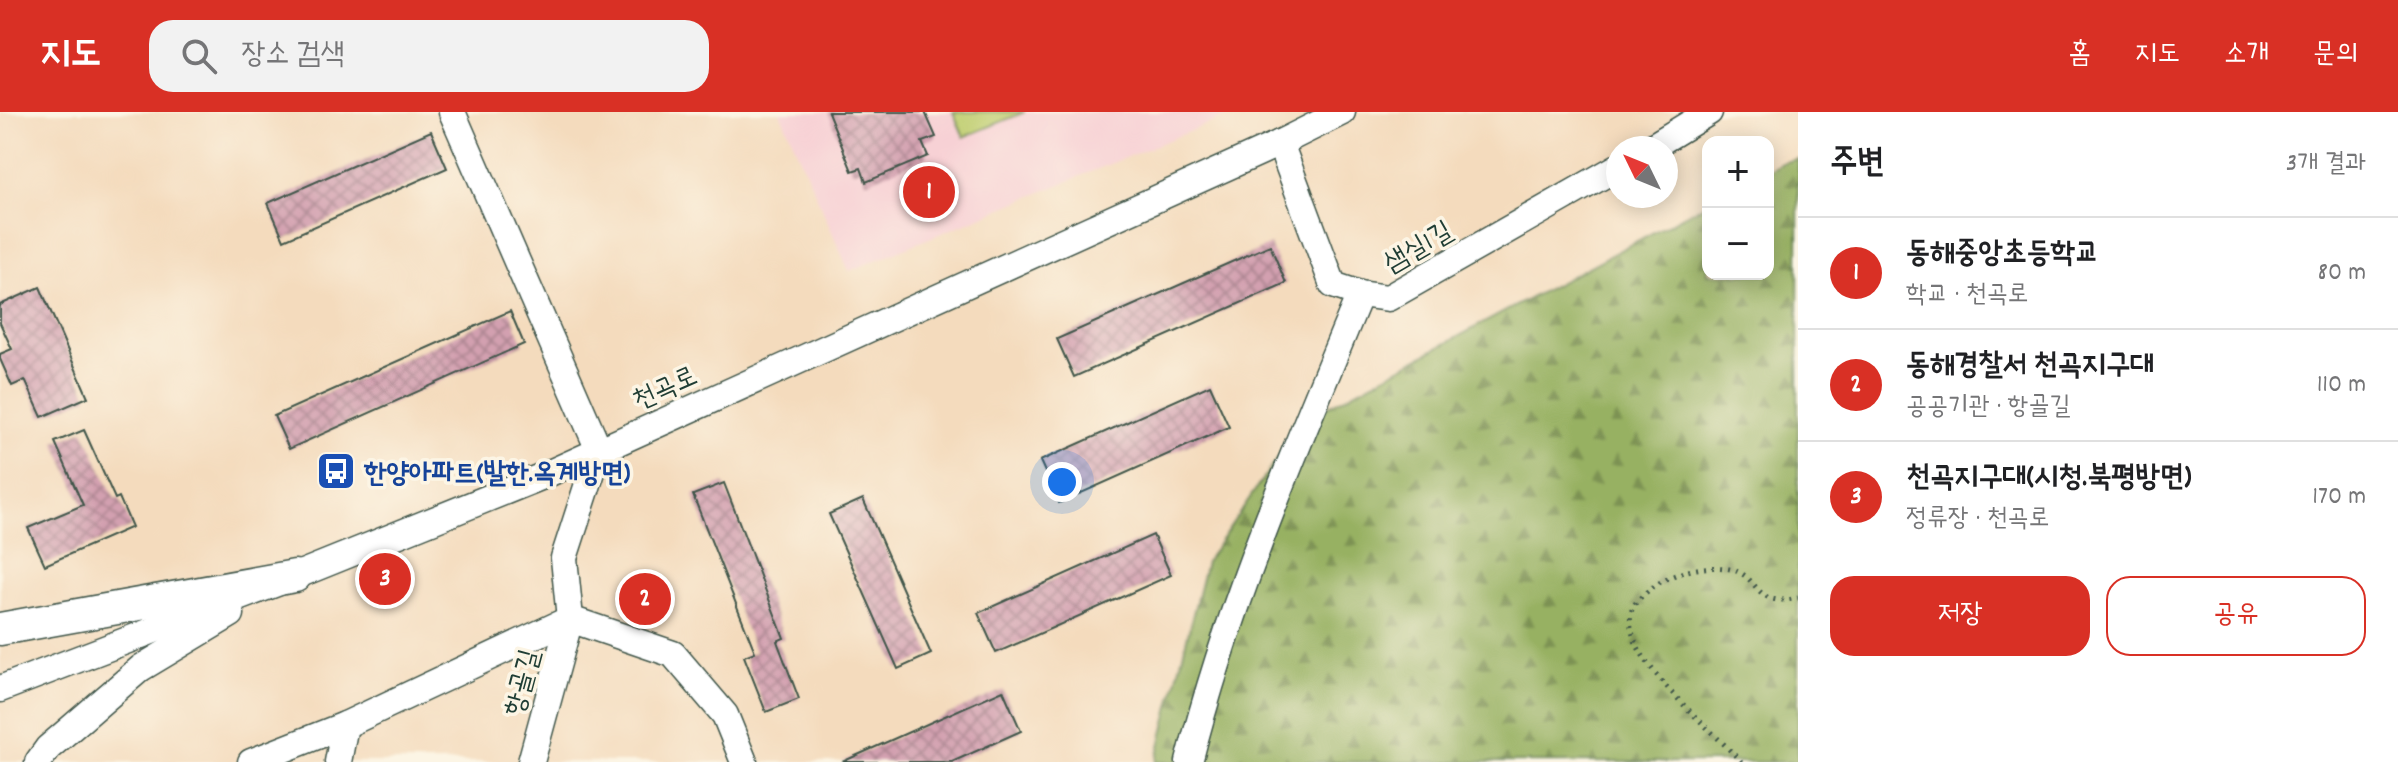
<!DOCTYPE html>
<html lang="ko">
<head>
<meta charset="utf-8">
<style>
	:root { --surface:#fff; --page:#f2f2f2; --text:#202124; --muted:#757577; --line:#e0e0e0; --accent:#d93025 }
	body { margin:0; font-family:Dekko,"Poor Story",sans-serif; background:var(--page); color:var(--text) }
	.controls { position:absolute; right:24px; top:24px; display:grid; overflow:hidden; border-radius:16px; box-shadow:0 4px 20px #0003 }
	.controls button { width:72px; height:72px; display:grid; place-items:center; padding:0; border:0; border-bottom:2px solid var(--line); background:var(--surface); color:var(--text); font:40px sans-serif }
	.compass { position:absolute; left:1606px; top:24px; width:72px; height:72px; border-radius:50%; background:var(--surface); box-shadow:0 4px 20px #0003; rotate:313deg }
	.you { position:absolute; left:1062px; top:370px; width:28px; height:28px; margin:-20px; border:6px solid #fff; border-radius:50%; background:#1a73e8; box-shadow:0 0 0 12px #1a73e833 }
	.badge { display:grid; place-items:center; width:52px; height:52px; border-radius:50%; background:var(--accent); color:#fff; font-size:26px; font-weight:700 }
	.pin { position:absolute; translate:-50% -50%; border:4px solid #fff; box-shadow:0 2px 8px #0006 }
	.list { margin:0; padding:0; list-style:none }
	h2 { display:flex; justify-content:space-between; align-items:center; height:104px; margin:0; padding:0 32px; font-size:34px }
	h2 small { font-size:26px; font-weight:400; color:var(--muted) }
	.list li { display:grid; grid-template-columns:52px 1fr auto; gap:24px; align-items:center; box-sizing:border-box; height:112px; padding:0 32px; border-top:2px solid var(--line) }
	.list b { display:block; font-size:30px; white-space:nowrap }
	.list p { margin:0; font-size:26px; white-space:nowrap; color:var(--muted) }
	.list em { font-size:26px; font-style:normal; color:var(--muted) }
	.actions { display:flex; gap:16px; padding:24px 32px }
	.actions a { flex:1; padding:18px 0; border:2px solid var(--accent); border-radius:24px; text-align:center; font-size:28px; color:var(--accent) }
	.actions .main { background:var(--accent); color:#fff }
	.icon { flex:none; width:44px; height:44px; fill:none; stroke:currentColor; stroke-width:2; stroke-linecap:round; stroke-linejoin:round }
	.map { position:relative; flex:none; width:1798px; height:650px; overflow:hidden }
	header { display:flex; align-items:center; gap:48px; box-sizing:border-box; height:112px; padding:0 40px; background:var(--accent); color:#fff }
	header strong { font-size:38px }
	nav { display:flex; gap:44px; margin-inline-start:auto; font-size:28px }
	.search { width:560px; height:72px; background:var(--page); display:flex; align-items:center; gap:20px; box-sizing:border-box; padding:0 28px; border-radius:24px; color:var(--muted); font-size:30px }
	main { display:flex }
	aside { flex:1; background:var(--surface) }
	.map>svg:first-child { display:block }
	.built { fill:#f7cfd4 }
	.forest { fill:url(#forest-firs); stroke:#5b774b; stroke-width:2 }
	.park { fill:#bfce70; stroke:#6f8652; stroke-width:2 }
	.building { fill:url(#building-cross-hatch) }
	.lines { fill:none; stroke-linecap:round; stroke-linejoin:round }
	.minor-casing { stroke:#3f5549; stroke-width:29 }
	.major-casing { stroke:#3f5549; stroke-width:35 }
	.path { stroke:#3f5549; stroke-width:5; stroke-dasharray:2 6; stroke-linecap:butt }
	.minor { stroke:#fff; stroke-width:26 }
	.major { stroke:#fff; stroke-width:32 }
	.labels { text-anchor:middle; stroke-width:7; stroke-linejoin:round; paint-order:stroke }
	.street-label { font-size:28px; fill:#1f3d34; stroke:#fcf5e5 }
	.transit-label { font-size:28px; font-weight:bold; fill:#164399; stroke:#fcf5e5; text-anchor:start }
</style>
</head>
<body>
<header>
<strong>지도</strong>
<div class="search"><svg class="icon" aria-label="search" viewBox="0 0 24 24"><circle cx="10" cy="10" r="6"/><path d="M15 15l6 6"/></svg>장소 검색</div>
<nav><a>홈</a><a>지도</a><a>소개</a><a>문의</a></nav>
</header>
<main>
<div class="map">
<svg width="1798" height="650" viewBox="0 0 1798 650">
	<defs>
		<pattern id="forest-firs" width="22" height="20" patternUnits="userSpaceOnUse" patternTransform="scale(2)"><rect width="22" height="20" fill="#97b162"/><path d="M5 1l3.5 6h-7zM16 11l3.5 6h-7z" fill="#7b9152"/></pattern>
		<pattern id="building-cross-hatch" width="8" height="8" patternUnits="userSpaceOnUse" patternTransform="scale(2)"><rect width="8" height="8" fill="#d3a0b0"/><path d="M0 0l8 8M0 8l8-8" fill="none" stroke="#ab8490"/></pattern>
	</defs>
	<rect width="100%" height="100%" fill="#fcf5e5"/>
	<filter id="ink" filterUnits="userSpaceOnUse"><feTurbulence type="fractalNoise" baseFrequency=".0125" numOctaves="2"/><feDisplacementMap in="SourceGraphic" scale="16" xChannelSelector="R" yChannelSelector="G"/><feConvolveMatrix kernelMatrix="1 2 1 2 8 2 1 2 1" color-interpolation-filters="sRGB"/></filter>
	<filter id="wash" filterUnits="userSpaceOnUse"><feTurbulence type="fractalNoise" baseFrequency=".006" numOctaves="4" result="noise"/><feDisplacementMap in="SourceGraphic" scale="32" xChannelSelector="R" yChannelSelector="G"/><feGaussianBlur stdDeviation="1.8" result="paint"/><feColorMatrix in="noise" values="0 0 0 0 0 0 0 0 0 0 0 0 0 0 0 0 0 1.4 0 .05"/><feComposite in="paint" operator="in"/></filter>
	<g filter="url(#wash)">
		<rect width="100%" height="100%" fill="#f4dbbd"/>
		<path class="built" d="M780 0H1237L849 159Z"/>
		<path class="forest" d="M1798 47V650H1156L1206 450 1304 307 1708 91V162H1768V59L1784 50Z"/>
		<path class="park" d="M953 0H1025L964 25Z"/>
		<g id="blocks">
			<g class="building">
				<path d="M828 0H925L936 25 922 30 928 44 866 70 861 56 852 59Z"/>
				<path d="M431 19 447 56 284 128 268 91Z"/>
				<path d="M1270 133 1286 171 1074 265 1057 227Z"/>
				<path d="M40 175 88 285 42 305 25 268 12 274 0 247V242L12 237 0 211V193Z"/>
				<path d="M510 199 524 232 289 337 274 304Z"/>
				<path d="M1210 273 1229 315 1059 391 1040 349Z"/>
				<path d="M84 318 115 387 119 385 132 415 45 453 28 416 83 393 55 330Z"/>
				<path d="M724 371 784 526 777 529 799 587 766 600 744 544 755 540 693 383Z"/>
				<path d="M863 387 931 542 898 557 829 402Z"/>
				<path d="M1153 423 1171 463 996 541 978 501Z"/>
				<path d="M1003 578 1021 619 952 650H842Z"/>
			</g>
		</g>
	</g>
	<g filter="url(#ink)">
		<use href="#blocks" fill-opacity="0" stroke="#3f5549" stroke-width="2"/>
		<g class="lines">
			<g class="minor-casing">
				<g id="minor">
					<path d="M452 0 599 338 564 446 570 507 673 542 725 603 744 650"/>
					<path d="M1280 31 1333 173 1360 182 1388 186 1618 55"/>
					<path d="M1650 36 1709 0"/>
					<path d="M0 577 295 464 543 364 1280 31 1342 0"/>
					<path d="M38 650 48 636 141 556 231 502"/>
					<path d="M251 650 345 613 570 507"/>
					<path d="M338 650 345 613"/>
					<path d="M531 650 570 507"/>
					<path d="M1189 650C1230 488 1296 336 1360 182"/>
				</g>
			</g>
			<g class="major-casing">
				<path id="major" d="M0 517 295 464"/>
			</g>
			<path class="path" d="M1741 650C1712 616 1622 548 1631 501 1633 491 1642 484 1649 478 1669 462 1699 453 1724 456 1764 461 1749 497 1798 486"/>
			<use href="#minor" class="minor"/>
			<use href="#major" class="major"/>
		</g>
	</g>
	<defs>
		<g id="bus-square" transform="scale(2)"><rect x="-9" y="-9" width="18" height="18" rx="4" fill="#1a4fb4" stroke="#fcf5e5"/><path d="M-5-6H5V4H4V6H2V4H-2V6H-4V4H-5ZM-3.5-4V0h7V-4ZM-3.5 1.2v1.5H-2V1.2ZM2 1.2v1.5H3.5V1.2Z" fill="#fff"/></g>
	</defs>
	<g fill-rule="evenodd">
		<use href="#bus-square" x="336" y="359"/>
	</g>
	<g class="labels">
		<g class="street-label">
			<text transform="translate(1417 133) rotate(-30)" y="10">샘실1길</text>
			<text transform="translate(664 274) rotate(-24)" y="10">천곡로</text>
			<text transform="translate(520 570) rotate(-75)" y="10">항골길</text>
		</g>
		<g class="transit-label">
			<text x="364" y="369">한양아파트(발한.옥계방면)</text>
		</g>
	</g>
</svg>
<div class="controls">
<button>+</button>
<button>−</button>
</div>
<svg class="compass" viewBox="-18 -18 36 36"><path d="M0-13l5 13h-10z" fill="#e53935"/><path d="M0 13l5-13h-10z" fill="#757577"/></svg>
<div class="you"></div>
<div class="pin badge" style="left:929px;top:80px">1</div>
<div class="pin badge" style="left:645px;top:487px">2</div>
<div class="pin badge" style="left:385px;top:467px">3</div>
</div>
<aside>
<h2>주변<small>3개 결과</small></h2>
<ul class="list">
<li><span class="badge">1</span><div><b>동해중앙초등학교</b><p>학교 · 천곡로</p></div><em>80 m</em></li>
<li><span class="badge">2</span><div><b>동해경찰서 천곡지구대</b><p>공공기관 · 항골길</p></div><em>110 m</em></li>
<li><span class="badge">3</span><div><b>천곡지구대(시청.북평방면)</b><p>정류장 · 천곡로</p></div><em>170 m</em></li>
</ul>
<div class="actions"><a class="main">저장</a><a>공유</a></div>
</aside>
</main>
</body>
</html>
